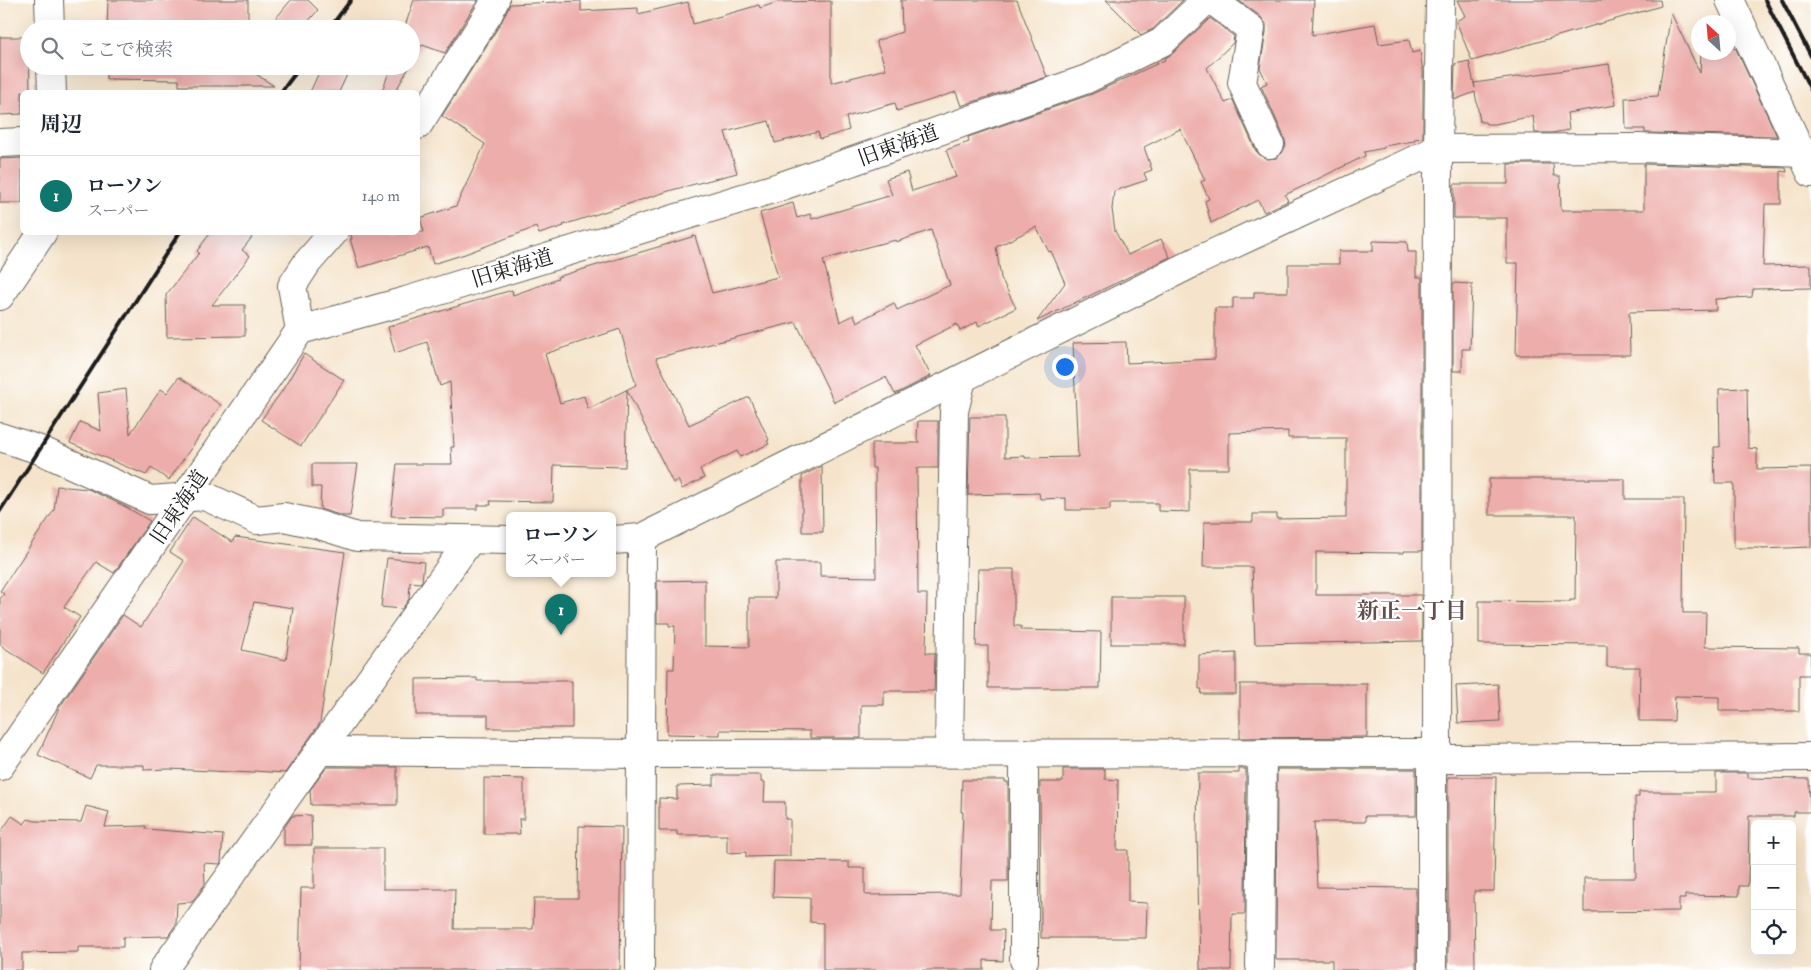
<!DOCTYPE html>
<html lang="ja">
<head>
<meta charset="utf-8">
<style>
	:root { --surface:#fff; --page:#f2f2f3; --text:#1f2937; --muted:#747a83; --line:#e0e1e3; --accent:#0f766e }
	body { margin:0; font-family:"IM FELL Double Pica","Noto Serif JP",serif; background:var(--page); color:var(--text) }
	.controls { position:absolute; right:15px; bottom:15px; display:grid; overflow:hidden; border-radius:8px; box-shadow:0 5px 20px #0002 }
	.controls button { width:45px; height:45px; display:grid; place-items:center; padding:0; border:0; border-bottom:1px solid var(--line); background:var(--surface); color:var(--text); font:25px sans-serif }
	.compass { position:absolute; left:1691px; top:15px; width:45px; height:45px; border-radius:50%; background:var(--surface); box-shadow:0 5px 20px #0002; rotate:334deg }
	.you { position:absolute; left:1064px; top:366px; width:18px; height:18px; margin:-12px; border:4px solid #fff; border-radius:50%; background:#1a73e8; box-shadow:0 0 0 8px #1a73e833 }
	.badge { display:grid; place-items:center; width:32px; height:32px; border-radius:50%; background:var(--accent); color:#fff; font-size:16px; font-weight:700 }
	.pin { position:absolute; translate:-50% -41px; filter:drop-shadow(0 1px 2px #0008) }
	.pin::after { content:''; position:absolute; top:26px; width:18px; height:15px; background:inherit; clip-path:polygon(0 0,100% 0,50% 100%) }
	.popup { position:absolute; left:506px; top:512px; width:110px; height:65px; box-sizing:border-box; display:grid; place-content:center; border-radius:8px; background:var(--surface); filter:drop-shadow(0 1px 4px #0005); font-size:16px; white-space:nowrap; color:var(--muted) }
	.popup b { font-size:19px; color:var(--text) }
	.popup::after { content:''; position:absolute; left:50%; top:100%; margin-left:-10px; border:10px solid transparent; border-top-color:var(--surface) }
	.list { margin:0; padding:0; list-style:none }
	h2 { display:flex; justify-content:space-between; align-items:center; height:65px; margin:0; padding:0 20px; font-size:21px }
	h2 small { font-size:16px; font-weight:400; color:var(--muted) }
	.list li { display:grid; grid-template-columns:32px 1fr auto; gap:15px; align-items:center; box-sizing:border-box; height:80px; padding:0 20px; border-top:1px solid var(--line) }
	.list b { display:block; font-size:19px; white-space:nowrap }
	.list p { margin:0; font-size:16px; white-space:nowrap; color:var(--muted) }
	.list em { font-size:16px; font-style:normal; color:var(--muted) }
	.icon { flex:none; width:28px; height:28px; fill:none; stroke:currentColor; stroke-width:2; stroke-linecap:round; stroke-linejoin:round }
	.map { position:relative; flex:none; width:1811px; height:970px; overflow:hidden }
	.search { position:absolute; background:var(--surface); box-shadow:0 5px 20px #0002; left:20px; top:20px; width:400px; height:55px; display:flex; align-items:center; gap:12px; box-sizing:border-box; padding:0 18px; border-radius:28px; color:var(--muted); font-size:19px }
	.panel { position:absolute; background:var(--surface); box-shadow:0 5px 20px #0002; left:20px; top:90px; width:400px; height:145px; border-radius:8px }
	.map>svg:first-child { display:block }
	.building { fill:#edadaa; fill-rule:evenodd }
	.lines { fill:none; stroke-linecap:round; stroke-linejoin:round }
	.minor-casing { stroke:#686259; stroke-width:30 }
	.minor { stroke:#fff; stroke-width:28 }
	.rail { stroke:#1c1c1c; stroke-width:4 }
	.labels { text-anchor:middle; stroke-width:4.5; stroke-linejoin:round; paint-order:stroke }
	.street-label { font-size:21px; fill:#1c1c1c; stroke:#fff }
	.neighbourhood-label { font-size:22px; font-weight:bold; fill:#654f4e; stroke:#fff }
</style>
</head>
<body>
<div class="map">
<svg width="1811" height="970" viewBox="0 0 1811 970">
	<rect width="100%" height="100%" fill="#fff"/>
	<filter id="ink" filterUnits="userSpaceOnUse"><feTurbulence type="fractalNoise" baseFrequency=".02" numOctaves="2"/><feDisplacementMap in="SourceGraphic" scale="10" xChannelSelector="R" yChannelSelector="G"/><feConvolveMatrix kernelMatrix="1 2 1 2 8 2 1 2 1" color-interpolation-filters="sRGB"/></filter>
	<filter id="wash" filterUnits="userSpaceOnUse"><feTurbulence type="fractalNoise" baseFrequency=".0096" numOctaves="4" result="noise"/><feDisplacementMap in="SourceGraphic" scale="20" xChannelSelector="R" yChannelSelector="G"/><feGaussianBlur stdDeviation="1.12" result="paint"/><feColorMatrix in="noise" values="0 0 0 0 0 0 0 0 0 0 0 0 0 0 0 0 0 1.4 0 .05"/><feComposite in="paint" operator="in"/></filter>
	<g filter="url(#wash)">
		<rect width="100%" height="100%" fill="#f5e4cb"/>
		<g id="blocks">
			<g class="building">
				<path d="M108 0H248V29H107Z"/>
				<path d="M291 0H308L318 10 302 29H267Z"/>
				<path d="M414 0H478L445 53 422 45 411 64V29H404Z"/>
				<path d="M901 0H1017L1047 77 961 106 956 92 897 111 895 103 846 117 849 130 820 139 818 132 775 143 769 121 725 132 737 173 672 190 563 225 564 226 539 234 536 227 465 254 433 264 428 247 359 268 350 239H352L350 232H424L420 218 456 206 485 144 442 116 502 21 510 4 581 1V11L638 8V14L688 2 693 24 759 5 760 8 778 2 831 1V83L886 69 876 41 902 32Z"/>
				<path d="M1106 0H1183L1153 29 1141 35Z"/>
				<path d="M1238 0H1314L1312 35 1375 24 1379 44 1409 40 1412 53 1420 51 1423 71V138L1414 139V141L1384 146V148L1364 152 1365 156 1285 195 1288 201 1264 212 1258 200 1211 223 1205 201 1209 199 1201 182 1205 180 1180 129 1144 147 1152 170 1144 173 1147 180 1114 191 1112 209 1115 231 1128 255 1161 239 1170 257 1037 321 1065 283 1051 251 1049 252 1036 227 996 247 1001 278 1016 308 979 326 977 322 960 331 957 324 915 345 931 376 895 394 886 377 834 402 796 322 656 358 689 425 749 397 769 440 767 441 769 444 740 457 737 451 700 469 704 478 682 489 678 480 673 483 627 390 625 467 554 465 553 502 490 501 491 505H478V509H443V517L391 516 397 464H452L451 447H454L450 382 440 386 427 342 395 353 388 327 512 290 513 295 558 279 557 277 695 236 712 293 778 277 760 213 793 203 797 218 810 214 812 219 892 195 886 179 907 172 912 191 956 177 946 150 969 142 968 137 1092 94 1165 60 1164 59 1173 53 1210 18 1234 36 1233 43 1207 68 1225 103 1233 100 1256 151 1261 156 1268 159 1276 158 1282 153 1286 145 1284 137 1261 86 1267 83 1260 68 1266 32V24L1260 16ZM931 230 950 285 897 310 894 303 857 322 854 315 840 322 823 260 871 246 896 240V242ZM620 329 636 385 588 409 584 396 560 403 545 354Z"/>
				<path d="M1457 0H1660L1661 6 1472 61 1456 21 1465 16Z"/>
				<path d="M1671 13 1700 73 1701 52H1728V46L1736 49 1777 136 1645 133V129H1626L1625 98 1658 96Z"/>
				<path d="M0 37H29L30 92H22V114L0 115Z"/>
				<path d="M1469 61 1475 88 1474 83 1609 64 1616 105 1567 113 1569 130 1552 133H1535L1533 116 1495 124H1486L1485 122H1480L1475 92 1454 100 1455 64Z"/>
				<path d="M106 66H247V68L274 86H179V80L106 79Z"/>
				<path d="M322 66H351L339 92H310Z"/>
				<path d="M391 66H410L395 92H382Z"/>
				<path d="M22 158V203H0V159Z"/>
				<path d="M1508 164H1553L1554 176H1560L1561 210H1644V164L1786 168 1787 172 1781 171V204H1765L1763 266 1811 265V288L1753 289 1752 297 1715 299 1716 310 1629 312 1630 355H1516L1518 263H1507V218H1454V184H1508Z"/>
				<path d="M211 232H256L242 250 250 256 212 305H245V336L167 337 166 295 199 253 197 251Z"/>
				<path d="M1373 241 1407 242 1408 252H1416V277H1422V551H1404V553L1316 552V595H1422V641L1255 644 1252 567H1203L1204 522H1253V514H1277V519L1346 518V438H1288V431L1229 433V469H1190V512L1158 511V503H1110V510H1066V498L1040 499 1039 493 968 495 970 417H1005V457L1025 456V458L1078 457 1073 343 1126 342 1127 363 1215 359V308H1233V298H1254V292H1288V264H1339V251H1373Z"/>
				<path d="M1453 283 1472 284 1470 349H1462V371H1453Z"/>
				<path d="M304 354 344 380 301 446 261 420 282 391Z"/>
				<path d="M179 377 221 405 169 480 151 468 146 475 70 443 80 422 101 431 98 393 126 389 130 434 161 389 167 393Z"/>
				<path d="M1747 388 1748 448 1757 449V469L1811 468V547L1762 549V548H1734V483H1715L1714 447H1720L1719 389Z"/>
				<path d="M918 421H938V468H917L918 594H927L926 653H935L934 691H884V705H861V738H810V731L720 730V735L667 734 668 669H674L675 626H669V623H657V581L705 580V646L749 647V598H776V562H820V576L876 577 875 468H872V443H919L917 439Z"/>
				<path d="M312 464H358L350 516H343L320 509 321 487H312Z"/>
				<path d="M822 466 823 532H802V476Z"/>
				<path d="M1489 479H1625V499H1684L1683 613H1706L1705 647 1799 648V653H1811L1810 675H1799V711H1719V697L1675 696 1674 721H1639L1640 667H1607V645L1479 644V601L1570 602V600H1575L1576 515H1489Z"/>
				<path d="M57 486 88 489 124 506 150 521 114 573 96 562 64 607 80 617 43 673 0 645V599L4 594 0 591 54 510Z"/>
				<path d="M193 517 232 542 235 537 345 552 320 723 285 773 254 771V773L169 769 144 770V765H96L90 778 38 755 59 708 123 615 141 627 184 561 170 552ZM254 602 293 608 286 660 242 650Z"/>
				<path d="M387 558 424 562 422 581 420 583 410 582 409 599 402 609 381 607Z"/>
				<path d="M978 569H1014V626H1021V630L1101 632 1100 688H988V646H976Z"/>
				<rect x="1111" y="597" width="73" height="47"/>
				<path d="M1236 653V694H1201L1202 689H1199V655Z"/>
				<path d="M477 678V681H572V728H488V715H416V679Z"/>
				<path d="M1240 684H1367V737L1240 738Z"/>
				<path d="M1498 684 1500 721 1458 723 1456 686Z"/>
				<path d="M327 767H397V805H311L310 790Z"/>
				<path d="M1063 769H1105V779L1118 780 1117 850H1128V902L1147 903 1146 938H1041L1040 782H1063Z"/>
				<path d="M1239 769H1246L1245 914H1232L1231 970H1200L1197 835 1198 773H1239Z"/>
				<path d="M1277 769H1416V816H1365V822H1314L1317 887 1416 888V970H1332V960H1276Z"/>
				<path d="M1716 773H1748V778L1809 779 1810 812H1794V816H1749L1748 886H1739V896L1685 895V899H1679V911L1584 912V878H1635L1636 877 1635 797H1639V792H1716Z"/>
				<path d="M714 775H761V782H765L764 802H785V819H790V856L746 857V852L727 853V835H677V831H659V798L677 799V786L714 785Z"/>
				<path d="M1448 777H1496L1494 891H1474L1475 970H1448Z"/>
				<path d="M484 778 524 779V819H519L520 834H484Z"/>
				<path d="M962 780H1005V782H1008V881H992L991 930H1004L1003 961 984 960V970H823V923L810 922V898L773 897 774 861 849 862V868H865V895L960 894 963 812H961Z"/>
				<path d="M86 806 109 812 105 827 146 826V829L223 835 221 862 220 864 204 863 205 884 192 902 177 903 176 924 168 936 123 937V947H78V952L22 953V970H0V833L12 816 24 824 28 819 35 821 81 822Z"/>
				<path d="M311 815 312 845H284V828L292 816Z"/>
				<path d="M579 826 622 827 620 970H299L301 888H314V848H383V889H455L454 929H533L534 898H578Z"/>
			</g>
		</g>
	</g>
	<g filter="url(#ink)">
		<use href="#blocks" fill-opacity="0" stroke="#686259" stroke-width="1"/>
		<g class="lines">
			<g class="minor-casing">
				<g id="minor">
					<path d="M49 0 50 29"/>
					<path d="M1212 0 1251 29 1242 83 1270 144"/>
					<path d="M1730 0 1811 173"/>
					<path d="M51 66 52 92"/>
					<path d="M418 125 489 13 495 0"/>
					<path d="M0 143 22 142"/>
					<path d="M0 296 43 232"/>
					<path d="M300 330 292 286 307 263 334 232"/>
					<path d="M0 437 40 450 150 500 205 496 257 520 284 517 316 524 357 537 510 540"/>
					<path d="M612 540 642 538 1197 261 1438 149 1637 148 1811 153"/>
					<path d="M319 751 640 754 1432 753 1448 759 1811 757"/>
					<path d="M949 753 954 411 962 379"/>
					<path d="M1432 753V970"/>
					<path d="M1437 755 1438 149 1440 0"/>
					<path d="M0 766 300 330 406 301 779 187 1087 79 1162 42 1206 0"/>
					<path d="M1024 960V753"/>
					<path d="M1260 966 1262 753"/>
					<path d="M163 970 470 540"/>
					<path d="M640 970 642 538"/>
				</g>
			</g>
			<use href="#minor" class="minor"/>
			<g class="rail">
				<path d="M1765 0 1811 90"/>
				<path d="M1782 0 1811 56"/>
				<path d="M329 29 351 0"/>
				<path d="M281 92 301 66"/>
				<path d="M0 511 180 232"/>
			</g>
		</g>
	</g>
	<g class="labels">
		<g class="street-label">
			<text transform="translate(898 145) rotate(-20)" y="7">旧東海道</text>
			<text transform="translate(512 268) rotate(-17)" y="7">旧東海道</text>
			<text transform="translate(179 507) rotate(-56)" y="7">旧東海道</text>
		</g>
		<g class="neighbourhood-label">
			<text x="1412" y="618">新正一丁目</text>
		</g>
	</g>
</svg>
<div class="controls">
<button>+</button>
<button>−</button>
<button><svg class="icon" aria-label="locate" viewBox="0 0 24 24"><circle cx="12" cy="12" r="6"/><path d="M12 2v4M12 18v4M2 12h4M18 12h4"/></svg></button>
</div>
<svg class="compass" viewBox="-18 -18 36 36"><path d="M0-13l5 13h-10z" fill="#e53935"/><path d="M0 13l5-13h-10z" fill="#747a83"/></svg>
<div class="you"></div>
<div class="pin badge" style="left:561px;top:635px">1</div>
<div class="popup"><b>ローソン</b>スーパー</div>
<div class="search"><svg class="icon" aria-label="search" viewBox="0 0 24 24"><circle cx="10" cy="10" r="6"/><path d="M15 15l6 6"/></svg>ここで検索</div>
<section class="panel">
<h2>周辺<small></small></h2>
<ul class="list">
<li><span class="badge">1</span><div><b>ローソン</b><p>スーパー</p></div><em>140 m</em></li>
</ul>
</section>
</div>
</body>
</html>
